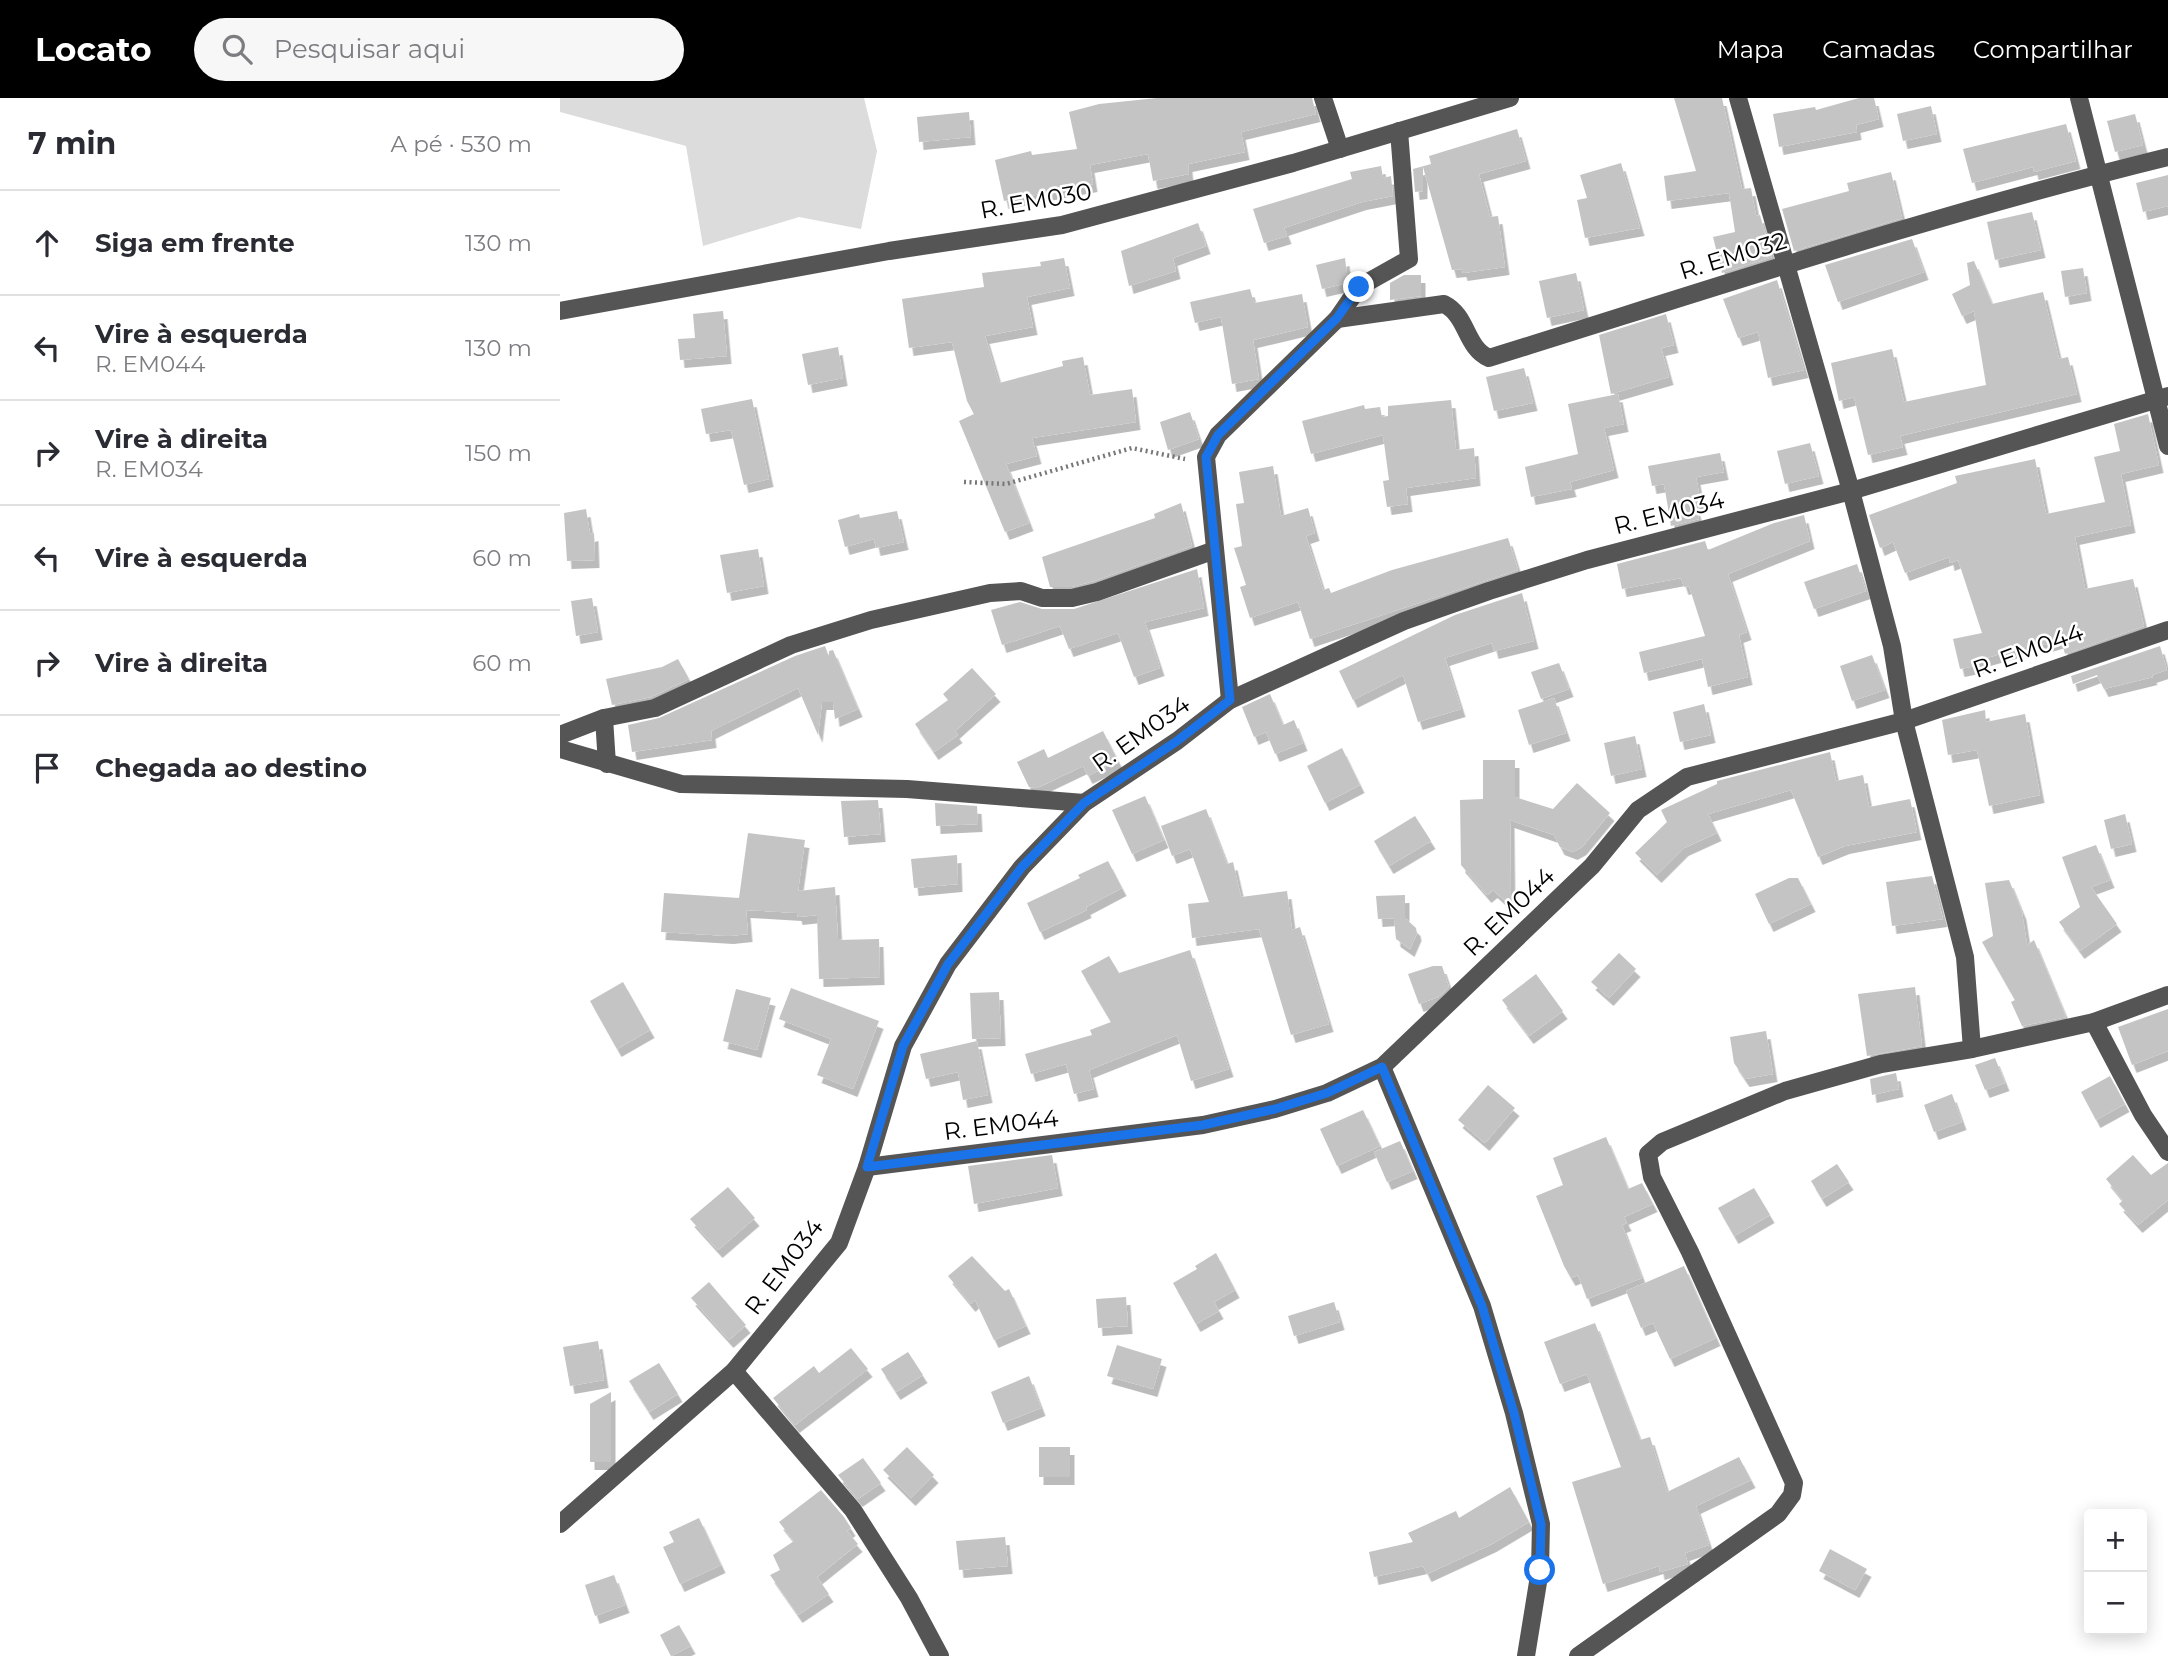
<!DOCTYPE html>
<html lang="pt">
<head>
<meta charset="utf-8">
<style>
	:root { --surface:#fff; --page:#f7f7f7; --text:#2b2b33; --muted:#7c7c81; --line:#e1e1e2; --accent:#000 }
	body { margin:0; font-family:Montserrat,sans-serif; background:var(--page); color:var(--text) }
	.controls { position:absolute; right:21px; bottom:21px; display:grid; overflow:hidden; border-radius:7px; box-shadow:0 4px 18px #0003 }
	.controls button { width:63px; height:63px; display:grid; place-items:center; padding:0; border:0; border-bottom:2px solid var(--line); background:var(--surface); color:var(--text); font:35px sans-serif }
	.stop { position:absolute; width:21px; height:21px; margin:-16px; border:5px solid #1a73e8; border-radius:50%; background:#fff }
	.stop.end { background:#1a73e8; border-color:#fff; box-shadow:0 2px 7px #0008 }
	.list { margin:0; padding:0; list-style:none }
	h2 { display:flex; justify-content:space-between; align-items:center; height:91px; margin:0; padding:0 28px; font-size:30px }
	h2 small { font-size:23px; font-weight:400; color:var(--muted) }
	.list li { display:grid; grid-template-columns:46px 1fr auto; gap:21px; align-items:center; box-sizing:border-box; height:105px; padding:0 28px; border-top:2px solid var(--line) }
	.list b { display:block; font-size:26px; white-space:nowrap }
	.list p { margin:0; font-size:23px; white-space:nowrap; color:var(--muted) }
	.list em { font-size:23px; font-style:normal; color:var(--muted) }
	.icon { flex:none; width:38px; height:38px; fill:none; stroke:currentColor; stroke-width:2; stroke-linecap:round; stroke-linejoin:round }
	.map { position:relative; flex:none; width:1608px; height:1558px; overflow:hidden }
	header { display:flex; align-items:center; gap:42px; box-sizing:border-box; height:98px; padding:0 35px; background:var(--accent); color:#fff }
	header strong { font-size:33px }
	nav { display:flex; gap:38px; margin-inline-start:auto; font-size:24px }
	.search { width:490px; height:63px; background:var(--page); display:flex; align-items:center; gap:18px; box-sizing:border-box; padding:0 24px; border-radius:38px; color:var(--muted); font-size:26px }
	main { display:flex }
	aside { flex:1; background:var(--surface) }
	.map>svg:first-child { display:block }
	.green { fill:#dcdcdc }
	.building { fill:#c4c4c4; filter:url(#shadow) }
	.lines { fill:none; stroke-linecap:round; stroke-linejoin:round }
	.path { stroke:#777; stroke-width:4.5; stroke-dasharray:2 3.5; stroke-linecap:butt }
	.minor { stroke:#555; stroke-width:18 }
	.route { stroke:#1a73e8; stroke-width:9 }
	.labels { text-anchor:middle; stroke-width:5; stroke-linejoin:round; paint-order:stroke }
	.street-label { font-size:24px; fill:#000; stroke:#fff }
</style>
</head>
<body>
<header>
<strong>Locato</strong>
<div class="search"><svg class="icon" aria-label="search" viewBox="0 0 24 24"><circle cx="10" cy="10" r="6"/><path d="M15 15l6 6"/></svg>Pesquisar aqui</div>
<nav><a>Mapa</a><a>Camadas</a><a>Compartilhar</a></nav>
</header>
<main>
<aside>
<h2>7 min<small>A pé · 530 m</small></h2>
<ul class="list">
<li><svg class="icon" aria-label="ahead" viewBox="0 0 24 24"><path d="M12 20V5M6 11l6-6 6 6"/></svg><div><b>Siga em frente</b></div><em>130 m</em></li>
<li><svg class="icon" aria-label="left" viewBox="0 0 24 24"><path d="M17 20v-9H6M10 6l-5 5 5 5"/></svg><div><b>Vire à esquerda</b><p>R. EM044</p></div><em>130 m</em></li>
<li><svg class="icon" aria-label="right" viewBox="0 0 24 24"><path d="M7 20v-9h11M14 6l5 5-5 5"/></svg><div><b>Vire à direita</b><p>R. EM034</p></div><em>150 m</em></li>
<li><svg class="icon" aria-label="left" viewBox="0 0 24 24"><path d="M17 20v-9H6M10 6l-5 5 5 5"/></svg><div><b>Vire à esquerda</b></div><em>60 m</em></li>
<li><svg class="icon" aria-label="right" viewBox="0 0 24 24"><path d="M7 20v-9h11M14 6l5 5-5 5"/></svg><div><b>Vire à direita</b></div><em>60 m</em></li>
<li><svg class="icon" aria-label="arrive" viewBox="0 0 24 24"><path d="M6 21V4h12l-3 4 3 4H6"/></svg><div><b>Chegada ao destino</b></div></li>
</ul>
</aside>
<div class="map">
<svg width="1608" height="1558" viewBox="0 0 1608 1558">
	<defs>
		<filter id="shadow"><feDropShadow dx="4.5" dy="8" stdDeviation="0" flood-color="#0004"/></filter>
	</defs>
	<rect width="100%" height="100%" fill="#fff"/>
	<path class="green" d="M0 0H304L317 53 301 131 239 119 143 148 126 48 0 14Z"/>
	<g class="building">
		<path d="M597 0H752L756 16 681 34 685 54 628 66 629 76 593 83 588 56 530 67 533 86 444 103 435 62 471 53 472 57 517 51 509 14 539 6Z"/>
		<path d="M1114 0H1162L1182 91 1191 90 1196 118 1200 117 1212 159 1162 175 1153 139 1175 134 1169 95 1107 103 1104 78 1136 73Z"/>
		<path d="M1299 0H1314L1319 21 1296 27 1297 34 1219 49 1213 16 1255 9 1256 12Z"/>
		<path d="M1371 8 1377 36 1343 43 1337 16Z"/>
		<path d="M409 14 411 39 359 44 357 19Z"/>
		<path d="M1575 16 1583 47 1555 54 1547 23Z"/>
		<path d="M1506 26 1516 63 1474 74 1473 69 1412 85 1403 51Z"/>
		<path d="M957 31 966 63 919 76 930 119 938 118 945 169 903 175 902 171 892 172 863 69V93L855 94 853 71 871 66 869 58Z"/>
		<path d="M1061 65 1080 130 1025 140 1017 102 1027 100 1020 77Z"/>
		<path d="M821 68 823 80 831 78 833 98 802 104 724 130 727 138 704 145 693 111 792 81 790 74Z"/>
		<path d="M1331 74 1342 120 1234 153 1222 111 1289 93 1287 85Z"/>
		<path d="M1608 77V108L1583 114 1576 85Z"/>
		<path d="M1472 114 1481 152 1435 162 1427 124Z"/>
		<path d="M638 125 646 148 613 160 616 173 569 188 561 153Z"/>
		<path d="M1352 141 1364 174 1278 204 1265 167Z"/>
		<path d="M504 160 510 190 467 199 473 229 425 238 439 285 503 268 502 263 523 259 530 297 572 291 576 324 472 340 477 358 446 366 469 425 445 434 399 323 414 316 407 303 392 244 349 250 342 201 424 189 422 175 481 168 480 164Z"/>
		<path d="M785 160 788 185 762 191 756 167Z"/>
		<path d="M1414 163 1432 206 1483 194 1499 261 1508 259 1517 296 1340 338 1343 349 1308 357 1294 299 1279 303 1271 265 1332 251 1344 304 1426 287 1414 213 1402 218 1392 196 1410 187 1407 165Z"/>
		<path d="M1523 170 1527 195 1505 199 1501 173Z"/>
		<path d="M1016 175 1024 212 987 220 979 183Z"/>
		<path d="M844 177H861V198L830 202V185Z"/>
		<path d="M1217 182 1244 272 1208 280 1198 234 1178 240 1163 201Z"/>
		<path d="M690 191 694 205 742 196 748 229 693 242 699 281 672 286 661 219 635 225 630 204Z"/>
		<path d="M163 213 167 258 120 262 118 241 135 240 133 216Z"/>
		<path d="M1106 216 1114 247 1101 250 1109 279 1051 296 1039 237Z"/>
		<path d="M278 249 283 280 248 287 242 256Z"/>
		<path d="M964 270 973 305 934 313 926 279Z"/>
		<path d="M1058 296 1064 326 1044 330 1054 372 1010 384 1012 391 971 399 965 369 1018 356 1008 306Z"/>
		<path d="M192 301 209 381 184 387 171 332 146 336 141 311Z"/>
		<path d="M891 302 896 352 914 350 916 380 846 390 848 406 827 409 823 383 829 382 823 337 751 356 742 323 804 307 805 311 820 309 822 319 828 318V308Z"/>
		<path d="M630 314 639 341 608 352 600 324Z"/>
		<path d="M1588 316 1599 367 1561 376 1571 427 1515 439 1525 491 1573 481 1584 528 1505 556 1501 542 1484 547 1483 544 1419 562 1420 567 1400 571 1393 541 1422 535 1398 462 1390 465 1389 459 1345 475 1333 444 1320 450 1309 417 1397 385 1395 378 1475 361 1486 416 1545 404 1534 359 1560 353 1554 326Z"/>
		<path d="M1250 345 1259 378 1225 386 1217 353Z"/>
		<path d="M1160 355 1164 374 1136 379 1141 406 1135 407 1139 421 1111 428 1104 386 1092 388 1088 368Z"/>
		<path d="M713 368 721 418 748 410 755 435 746 438 763 492 769 490 771 495 832 472 948 440 958 472 750 541 738 504 690 520 680 489 686 487 674 450 682 448 676 406 684 405 679 374Z"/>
		<path d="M621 405 632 448 534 483 511 489H490L482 459 595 420 594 416Z"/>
		<path d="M26 411 30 436 34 435 35 462 7 463 4 415Z"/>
		<path d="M337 413 344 444 316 450 314 441 285 449 278 422 299 416 300 420Z"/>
		<path d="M1244 417 1250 443 1168 476 1187 534 1179 537 1188 579 1148 589 1142 561 1084 575 1079 554 1145 538 1129 488 1124 489 1121 480 1062 491 1057 466 1145 443 1148 452 1214 425Z"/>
		<path d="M198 451 204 488 167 495 160 457Z"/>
		<path d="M1297 466 1306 493 1254 511 1244 484Z"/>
		<path d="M637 471 644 510 585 524 600 570 574 579 558 535 509 551 500 528 442 547 431 512 460 504 482 511H514Z"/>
		<path d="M962 495 974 543 934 553 932 545 885 560 901 611 858 624 843 577 793 602 779 573 895 517Z"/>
		<path d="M32 500 38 534 16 538 11 503Z"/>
		<path d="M265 548 269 559V553L273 552 298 611 275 621 273 604H262L258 637 238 590 151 633 152 642 72 654 68 627 99 620 235 558Z"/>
		<path d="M1600 548 1607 572 1592 577 1593 579 1544 591 1537 577 1513 586 1511 578Z"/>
		<path d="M1312 557 1325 592 1292 603 1280 568Z"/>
		<path d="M118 561 129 581 91 599 52 607 46 581 102 569Z"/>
		<path d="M999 565 1009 591 981 601 971 574Z"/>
		<path d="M412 570 436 596 395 633 398 637 374 654 355 626 388 602 383 596Z"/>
		<path d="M710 596 723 627 734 622 743 645 715 656 706 634 694 639 682 609Z"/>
		<path d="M994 600 1006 635 969 647 958 612Z"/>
		<path d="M1144 606 1151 637 1120 644 1113 614Z"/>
		<path d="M1425 612 1426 624 1465 616 1480 697 1429 708 1417 652 1388 657 1382 622Z"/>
		<path d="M543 633 558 663 528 678 523 668 477 690 469 689 457 664 484 651 488 660Z"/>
		<path d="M1075 638 1082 671 1051 678 1044 645Z"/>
		<path d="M782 650 800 687 765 705 747 668Z"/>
		<path d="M1270 654 1276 683 1303 677 1309 709 1350 701 1357 734 1285 748 1258 759 1231 692 1148 716 1157 735 1124 750 1097 777 1075 755 1107 724 1101 712 1157 686V683Z"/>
		<path d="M923 662H955V699L993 711 1017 685 1050 715 1022 749 1013 754 1000 749 994 737 950 722 951 808 933 792 927 797 901 767 900 702 923 701Z"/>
		<path d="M585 698 604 742 572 756 552 712Z"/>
		<path d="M318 702 321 736 284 739 281 703Z"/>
		<path d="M375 705 417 708 418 726 376 728Z"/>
		<path d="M646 711 667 766 673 764 681 799 727 793 732 832 740 829 769 926 731 937 699 831 632 840 628 806 649 804 630 751 612 758 601 728Z"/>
		<path d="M1565 716 1572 746 1551 751 1544 722Z"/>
		<path d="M855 718 871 743 829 768 814 743Z"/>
		<path d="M188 735 245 742 238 793 275 789 278 842 319 841 320 879 259 881 257 817 238 819 237 815 186 812 188 836 169 838 101 834 104 795 179 800Z"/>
		<path d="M1536 747 1550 782 1531 789 1557 826 1520 853 1499 824 1520 809 1502 759Z"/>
		<path d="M397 757 398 786 354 790 351 761Z"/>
		<path d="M548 763 562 790 526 809 527 812 480 834 467 805 520 780 518 777Z"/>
		<path d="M1372 778 1383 821 1332 828 1326 784Z"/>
		<path d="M1229 780H1238L1251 806 1209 826 1195 796Z"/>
		<path d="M1449 782 1462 814 1467 847 1474 842 1506 919 1462 928 1451 904 1455 902 1422 844 1433 838 1425 785Z"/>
		<path d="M845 797V820L856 830 857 835 850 851 836 841 834 820 818 821 816 798Z"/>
		<path d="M630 852 669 971 631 983 617 937 529 972 534 991 514 996 506 966 471 976 465 956 532 937 530 932 551 924 521 873 549 858 559 875Z"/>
		<path d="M1059 855 1076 871 1049 900 1031 884Z"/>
		<path d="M873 868H882L889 889 878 899 859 906 848 876Z"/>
		<path d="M976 876 1003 913 969 938 942 902Z"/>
		<path d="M63 884 90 932 57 951 30 903Z"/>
		<path d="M1355 889 1362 948 1307 958 1298 896Z"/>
		<path d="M231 890 319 923 293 991 257 977 271 941 219 921Z"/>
		<path d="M176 891 211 900 197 952 163 943Z"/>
		<path d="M439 894 441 940 412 941 410 895Z"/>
		<path d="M1608 911V953L1572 967 1558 929Z"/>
		<path d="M1206 933 1213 976 1185 981 1174 965 1170 939Z"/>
		<path d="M417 943 428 997 403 1002 398 974 366 981 360 956Z"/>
		<path d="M1435 960 1445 985 1425 992 1415 967Z"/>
		<path d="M1336 975 1339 991 1312 997 1310 981Z"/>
		<path d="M1550 978 1565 1006 1536 1022 1521 994Z"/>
		<path d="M928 987 955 1010 925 1045 898 1022Z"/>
		<path d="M1392 996 1402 1024 1374 1034 1364 1007Z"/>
		<path d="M803 1012 820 1048 777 1068 760 1031Z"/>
		<path d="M1046 1039 1068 1091 1082 1085 1093 1106 1064 1119 1067 1125 1062 1127 1082 1180 1027 1201 1018 1177 1011 1180 1004 1168 976 1098 1003 1087 993 1060Z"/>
		<path d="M840 1043 853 1073 827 1084 814 1054Z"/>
		<path d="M492 1057 498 1090 414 1106 408 1068Z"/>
		<path d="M1573 1057 1591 1077 1608 1065V1102L1578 1127 1559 1106 1563 1102 1546 1081Z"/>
		<path d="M1277 1066 1289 1084 1262 1101 1251 1083Z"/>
		<path d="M168 1089 195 1120 158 1152 130 1121Z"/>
		<path d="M1194 1090 1210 1117 1174 1138 1158 1110Z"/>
		<path d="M656 1155 675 1192 654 1204 659 1213 636 1226 613 1185 637 1171 635 1168Z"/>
		<path d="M412 1158 445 1193 449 1191 466 1228 434 1242 415 1202 411 1206 388 1178Z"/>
		<path d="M1124 1168 1156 1240 1110 1261 1093 1225 1081 1230 1066 1193Z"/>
		<path d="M149 1184 186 1227 169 1242 131 1200Z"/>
		<path d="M566 1199 568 1228 538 1230 536 1201Z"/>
		<path d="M774 1204 780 1224 734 1238 728 1218Z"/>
		<path d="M1035 1225 1080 1342 1090 1339 1107 1394 1179 1359 1191 1382 1136 1408 1149 1447 1125 1455 1128 1466 1100 1474 1099 1468 1043 1486 1012 1384 1061 1369 1027 1276 1000 1286 984 1244Z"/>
		<path d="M38 1243 44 1282 10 1288 3 1249Z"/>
		<path d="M557 1247 602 1261 593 1291 547 1278Z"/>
		<path d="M291 1250 308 1271 235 1327 213 1300 254 1268 259 1275Z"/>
		<path d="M348 1254 363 1277 336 1294 321 1271Z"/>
		<path d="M99 1265 118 1296 89 1314 69 1283Z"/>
		<path d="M469 1278 481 1310 443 1325 431 1294Z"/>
		<path d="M51 1294V1364H30V1306Z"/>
		<path d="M347 1349 374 1377 351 1400 323 1372Z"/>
		<rect x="479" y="1349" width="31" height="30"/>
		<path d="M303 1360 321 1385 298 1401 278 1377Z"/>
		<path d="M950 1389 969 1424 932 1446 867 1476 863 1468 814 1479 809 1454 853 1444 848 1435 896 1413 899 1420Z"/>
		<path d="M261 1392 284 1419 291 1430 287 1433 298 1446 257 1479 269 1496 238 1517 210 1477 220 1472 213 1457 234 1443 219 1424Z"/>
		<path d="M139 1420 161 1467 120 1486 103 1449 114 1444 109 1434Z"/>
		<path d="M445 1439 448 1468 399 1472 396 1443Z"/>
		<path d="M1270 1451 1307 1471 1295 1492 1259 1473Z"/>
		<path d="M54 1477 65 1507 35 1518 25 1487Z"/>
		<path d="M119 1527 131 1548 111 1558 100 1537Z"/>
	</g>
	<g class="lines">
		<path class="path" d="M404 384 446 386 572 350 625 361"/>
		<g class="minor">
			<path d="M763 0 780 51"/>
			<path d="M1178 0 1291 393 1332 548 1344 623 1405 859 1412 951"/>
			<path d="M1519 0 1608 348"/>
			<path d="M0 213 329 153 502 127 733 65 950 0"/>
			<path d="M777 221 884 206C908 218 905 249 929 260 1154 190 1379 115 1608 59"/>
			<path d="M670 602 646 359 658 337 777 221 799 189 849 161 839 33"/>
			<path d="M44 620 47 666"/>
			<path d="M0 637 44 620 95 610 231 547 311 522 430 495 461 493 482 500H512L537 494 655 452"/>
			<path d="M0 651 121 686 347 691 524 705"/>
			<path d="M1534 924 1583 1017 1608 1054"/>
			<path d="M822 969 922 1208 954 1315 981 1426 980 1472 966 1558"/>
			<path d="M307 1069 643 1027 715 1011 767 995 822 969 1032 768 1078 712 1127 679 1344 623 1608 532"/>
			<path d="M174 1273 293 1412 349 1500 380 1558"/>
			<path d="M0 1426 174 1273 279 1145 307 1069 343 948 388 866 462 769 524 705 617 643 670 602 844 523 929 493 1027 462 1291 393 1608 298"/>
			<path d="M1018 1558 1218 1416 1232 1397 1234 1385 1130 1154 1092 1079 1088 1056 1102 1044 1225 993 1321 966 1412 951 1534 924 1608 897"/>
		</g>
	</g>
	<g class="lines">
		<path class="route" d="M799 189 777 220 658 337 646 359 670 602 617 643 524 705 462 769 388 866 343 948 307 1069 643 1027 715 1011 767 995 822 969 922 1208 954 1315 981 1426 980 1472"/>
	</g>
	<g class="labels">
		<g class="street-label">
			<text transform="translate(476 103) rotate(-10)" y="8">R. EM030</text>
			<text transform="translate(1173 158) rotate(-17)" y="8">R. EM032</text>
			<text transform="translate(1109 415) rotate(-14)" y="8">R. EM034</text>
			<text transform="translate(1468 553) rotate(-20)" y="8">R. EM044</text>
			<text transform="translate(581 636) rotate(-35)" y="8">R. EM034</text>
			<text transform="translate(949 814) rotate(-44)" y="8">R. EM044</text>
			<text transform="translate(441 1027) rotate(-7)" y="8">R. EM044</text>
			<text transform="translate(224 1169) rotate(-53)" y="8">R. EM034</text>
		</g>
	</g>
</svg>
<div class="controls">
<button>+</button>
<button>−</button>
</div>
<div class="stop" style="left:980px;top:1472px"></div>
<div class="stop end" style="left:799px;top:189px"></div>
</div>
</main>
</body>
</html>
